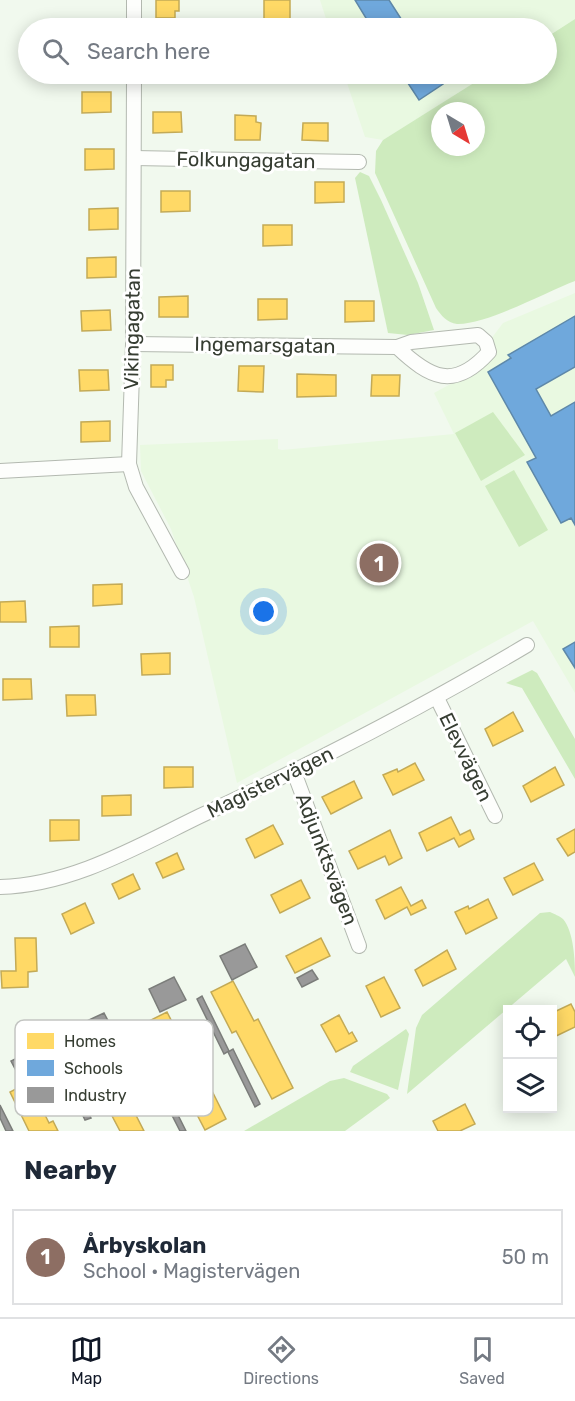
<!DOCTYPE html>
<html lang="en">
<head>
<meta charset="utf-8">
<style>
	:root { --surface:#fff; --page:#f6f6f7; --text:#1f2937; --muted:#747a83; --line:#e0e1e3; --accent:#111827 }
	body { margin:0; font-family:Rubik,sans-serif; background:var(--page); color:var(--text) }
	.controls { position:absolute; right:18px; bottom:18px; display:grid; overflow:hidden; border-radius:0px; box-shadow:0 3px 15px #0003 }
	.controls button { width:54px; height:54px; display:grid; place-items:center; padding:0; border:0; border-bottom:2px solid var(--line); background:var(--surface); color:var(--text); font:30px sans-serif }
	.compass { position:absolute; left:431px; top:102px; width:54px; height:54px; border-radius:50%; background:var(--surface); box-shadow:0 3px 15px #0003; rotate:142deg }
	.you { position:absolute; left:264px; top:612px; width:21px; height:21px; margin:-15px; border:4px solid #fff; border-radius:50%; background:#1a73e8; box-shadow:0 0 0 9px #1a73e833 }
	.badge { display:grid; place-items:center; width:39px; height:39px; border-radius:50%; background:var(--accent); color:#fff; font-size:20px; font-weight:700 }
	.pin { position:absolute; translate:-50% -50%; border:3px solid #fff; box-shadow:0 2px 6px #0006 }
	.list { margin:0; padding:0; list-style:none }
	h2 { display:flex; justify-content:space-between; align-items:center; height:78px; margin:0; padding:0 24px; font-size:26px }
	h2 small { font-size:20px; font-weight:400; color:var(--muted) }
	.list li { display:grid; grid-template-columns:39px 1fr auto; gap:18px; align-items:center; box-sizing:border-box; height:96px; margin:0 12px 12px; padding:0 12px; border:2px solid var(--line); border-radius:0px }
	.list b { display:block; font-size:22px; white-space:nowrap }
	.list p { margin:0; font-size:20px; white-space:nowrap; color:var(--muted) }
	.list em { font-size:20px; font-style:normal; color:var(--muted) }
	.icon { flex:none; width:33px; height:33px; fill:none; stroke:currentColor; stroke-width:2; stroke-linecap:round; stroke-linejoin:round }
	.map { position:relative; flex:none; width:575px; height:1131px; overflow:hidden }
	.search { position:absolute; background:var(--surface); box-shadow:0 3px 15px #0003; left:18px; right:18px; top:18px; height:66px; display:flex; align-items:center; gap:15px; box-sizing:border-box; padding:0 21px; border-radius:33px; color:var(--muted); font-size:22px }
	.sheet { height:186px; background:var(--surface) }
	nav { display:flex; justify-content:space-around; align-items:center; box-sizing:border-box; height:84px; border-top:2px solid var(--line); background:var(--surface); font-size:16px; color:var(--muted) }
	nav a { display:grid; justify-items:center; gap:3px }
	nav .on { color:var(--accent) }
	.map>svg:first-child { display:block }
	.built { fill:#e9f9e1 }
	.green { fill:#ceebbe; fill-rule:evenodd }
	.homes { fill:#ffd966; stroke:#c3aa56; stroke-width:1.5 }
	.schools { fill:#6fa8dc; stroke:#5e88a9; stroke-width:1.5 }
	.industry { fill:#999; stroke:#7b7d7a; stroke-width:1.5 }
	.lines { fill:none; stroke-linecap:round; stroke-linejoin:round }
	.street-casing { stroke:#b3b9b0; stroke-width:16 }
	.street { stroke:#fdfefc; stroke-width:14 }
	.labels { text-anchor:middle; stroke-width:6; stroke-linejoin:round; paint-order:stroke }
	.street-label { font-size:20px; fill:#363d32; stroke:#fff }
	.key { fill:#fff; stroke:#c3c5c2; stroke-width:1.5 }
	.key-label { font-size:16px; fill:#363d32 }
</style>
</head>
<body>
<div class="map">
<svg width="575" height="1131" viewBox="0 0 575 1131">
	<rect width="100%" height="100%" fill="#f1f9ee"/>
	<g class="built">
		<path d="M320 0H575V19L547 37 546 28H329Z"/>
		<path d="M344 74H488L383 140 365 137Z"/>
		<path d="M575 293V693L533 621 237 783 194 597 171 529 141 471 140 445 278 439V449L282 450 454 434 434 393 480 368 497 353 491 339 503 323Z"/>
	</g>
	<g class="green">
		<path d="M575 19V281C546 292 486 325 457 324 447 323 441 315 436 308L375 173 376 151 383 140 488 74H546L547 37ZM440 111H476V147H440Z"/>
		<path d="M360 172 369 176 381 200 418 283 434 330 408 335 388 333 355 178Z"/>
		<path d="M493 412 525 455 481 481 455 433Z"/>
		<path d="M514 470 548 530 519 547 485 486Z"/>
		<path d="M532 670 537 673 575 739V779L522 688 506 683Z"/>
		<path d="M550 912C554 914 560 916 563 919 574 932 575 961 575 977L566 959 407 1094 416 1028 422 1015 540 913Z"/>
		<path d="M406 1029 409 1034 398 1090 350 1072 353 1066Z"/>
		<path d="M344 1078 387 1094 390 1098 345 1131H244L330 1081Z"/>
	</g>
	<g class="homes">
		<path d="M156 0H179V11H175V18H156Z"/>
		<path d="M264 0H290V19H285V24H276V19H264Z"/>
		<path d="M82 92H111V112L82 113Z"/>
		<path d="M153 112H181L182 132 153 133Z"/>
		<path d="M235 115 256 116V122L261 123 260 140H235Z"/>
		<path d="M303 123H328V141L302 140Z"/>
		<path d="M85 149H114V169L85 170Z"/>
		<path d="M315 182H344V202L315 203Z"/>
		<path d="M161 191H190V211L161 212Z"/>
		<path d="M118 208V229L89 230V209Z"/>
		<path d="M263 225H292V245L263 246Z"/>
		<path d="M116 257V277L87 278V258Z"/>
		<path d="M188 296V317H159V297Z"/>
		<path d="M258 299H287V319L258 320Z"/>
		<path d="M345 301H374V321L345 322Z"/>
		<path d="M110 310 111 330 82 331 81 311Z"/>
		<path d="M151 365H173V380H166V387H151Z"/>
		<path d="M239 366H264L263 392 238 391Z"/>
		<path d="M79 370H108L109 390 80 391Z"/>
		<path d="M297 374 336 375V396L297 397Z"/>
		<path d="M372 375H400L399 396H371Z"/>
		<path d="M110 421V441L81 442V422Z"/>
		<path d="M122 584V604L93 606V585Z"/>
		<path d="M25 601 26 622H0V602Z"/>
		<path d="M79 626V647H50V627Z"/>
		<path d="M170 653V674L142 675 141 654Z"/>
		<path d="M3 679H31L32 699 3 700Z"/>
		<path d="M66 695H95L96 715 67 716Z"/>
		<path d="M513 712 523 731 493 746 485 729Z"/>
		<path d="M415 763 424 780 393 795 383 775 397 769 398 772Z"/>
		<path d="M164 767H193V787L164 788Z"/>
		<path d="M555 767 564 785 531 802 523 786Z"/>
		<path d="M354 781 362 798 331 814 322 797Z"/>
		<path d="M131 795V815L102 816V796Z"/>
		<path d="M451 817 460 835 470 830 474 839 459 847 454 838 427 851 419 833Z"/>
		<path d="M50 820H79V840L50 841Z"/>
		<path d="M273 825 283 844 255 858 246 839Z"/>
		<path d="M575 829V852L568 856 557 839Z"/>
		<path d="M390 830 402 858 389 865 385 856 358 869 349 851Z"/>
		<path d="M177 853 184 869 163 878 156 863Z"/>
		<path d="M534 863 543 880 513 895 504 878Z"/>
		<path d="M133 874 140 889 119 899 112 884Z"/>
		<path d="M301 880 310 898 280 913 271 895Z"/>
		<path d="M401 887 411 906 422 900 426 908 411 915 407 907 385 919 376 900Z"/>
		<path d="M488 899 497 918 466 934 455 912 468 906 469 909Z"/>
		<path d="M85 903 94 923 71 934 62 914Z"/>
		<path d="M15 938H36L37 971 28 972V987L2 988 1 971H16Z"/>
		<path d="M321 938 330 956 295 973 286 956Z"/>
		<path d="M447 950 456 969 423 986 415 970Z"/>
		<path d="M384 977 400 1008 381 1017 366 986Z"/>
		<path d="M233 981 254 1021 258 1019 293 1088 272 1099 236 1031 232 1033 211 992Z"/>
		<path d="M571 1004 575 1012V1027L552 1038V1013Z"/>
		<path d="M167 1012 188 1053 192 1051 226 1119 205 1130 170 1063 166 1065 145 1023Z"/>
		<path d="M339 1015 349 1034 352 1032 357 1041 336 1052 321 1025Z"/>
		<path d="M97 1048 117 1088 121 1086 144 1131H120L102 1097 98 1099 77 1058Z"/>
		<path d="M29 1082 49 1123 53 1121 58 1131H29L10 1092Z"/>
		<path d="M465 1104 475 1124 460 1131H438L433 1121Z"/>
	</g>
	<g class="schools">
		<path d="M355 0H389L407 28H372Z"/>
		<path d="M402 74H436L443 84 419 100Z"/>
		<path d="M575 316V367L536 389 551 416 575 402V525L571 518 561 523 527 462 536 458 488 372 511 358 508 355Z"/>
		<path d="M575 642V668L563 649Z"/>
	</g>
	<g class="industry">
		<path d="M245 944 257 967 232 980 220 956Z"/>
		<path d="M312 970 318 979 302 987 297 978Z"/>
		<path d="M174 977 186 1000 160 1012 149 989Z"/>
		<path d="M202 996 229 1051 224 1054 197 999Z"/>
		<path d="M104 1013 116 1036 90 1049 78 1025Z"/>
		<path d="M37 1048 48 1069 22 1082 11 1061Z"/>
		<path d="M233 1049 260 1104 255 1107 228 1052Z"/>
		<path d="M64 1063 91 1118 85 1120 59 1066Z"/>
		<path d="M162 1083 186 1131H180L157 1086Z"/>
		<path d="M0 1105 13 1131H6L0 1118Z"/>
	</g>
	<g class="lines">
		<g class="street-casing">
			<g id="street">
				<path d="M134 0V28"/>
				<path d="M134 74 133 344 129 464 136 487 182 572"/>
				<path d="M134 158 359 162"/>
				<path d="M133 344 397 347 411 342 478 335 486 342 489 352C454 391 430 378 397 347"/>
				<path d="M0 471 129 464"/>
				<path d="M437 698 495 816"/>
				<path d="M294 772 359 946"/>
				<path d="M0 887C72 885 136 847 200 816 312 764 421 708 527 645"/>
			</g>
		</g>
		<use href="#street" class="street"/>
	</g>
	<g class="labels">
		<g class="street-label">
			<text transform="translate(246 160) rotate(1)" y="7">Folkungagatan</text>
			<text transform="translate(132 329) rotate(-89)" y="7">Vikingagatan</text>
			<text transform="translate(265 345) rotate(1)" y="7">Ingemarsgatan</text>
			<text transform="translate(466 757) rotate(64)" y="7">Elevvägen</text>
			<text transform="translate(270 782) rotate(-26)" y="7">Magistervägen</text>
			<text transform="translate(327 859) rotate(69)" y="7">Adjunktsvägen</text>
		</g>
	</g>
	<rect x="15" y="1020" width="198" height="96" rx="9" class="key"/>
	<rect x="27" y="1033" width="27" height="16" fill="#ffd966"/>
	<rect x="27" y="1060" width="27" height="16" fill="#6fa8dc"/>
	<rect x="27" y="1087" width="27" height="16" fill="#999"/>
	<g class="key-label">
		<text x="64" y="1047">Homes</text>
		<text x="64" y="1074">Schools</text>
		<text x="64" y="1101">Industry</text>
	</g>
</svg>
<div class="controls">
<button><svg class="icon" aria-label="locate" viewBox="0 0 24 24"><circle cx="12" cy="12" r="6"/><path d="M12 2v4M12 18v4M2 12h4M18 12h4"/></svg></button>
<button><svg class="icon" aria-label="layers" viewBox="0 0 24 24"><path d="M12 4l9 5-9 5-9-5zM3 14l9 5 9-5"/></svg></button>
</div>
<svg class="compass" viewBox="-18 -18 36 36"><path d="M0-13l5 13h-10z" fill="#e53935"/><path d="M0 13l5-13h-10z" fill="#747a83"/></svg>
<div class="you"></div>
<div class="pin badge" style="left:379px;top:563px;background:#8d6e63">1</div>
<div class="search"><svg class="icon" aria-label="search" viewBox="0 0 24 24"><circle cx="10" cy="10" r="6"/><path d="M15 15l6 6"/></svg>Search here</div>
</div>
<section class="sheet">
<h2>Nearby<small></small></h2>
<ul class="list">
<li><span class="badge" style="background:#8d6e63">1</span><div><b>Årbyskolan</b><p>School · Magistervägen</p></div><em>50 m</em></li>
</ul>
</section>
<nav>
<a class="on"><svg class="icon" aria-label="map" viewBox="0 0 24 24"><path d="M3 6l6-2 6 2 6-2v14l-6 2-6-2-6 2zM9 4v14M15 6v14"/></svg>Map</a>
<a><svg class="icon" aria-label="directions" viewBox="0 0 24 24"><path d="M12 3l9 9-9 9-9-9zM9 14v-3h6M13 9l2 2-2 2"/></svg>Directions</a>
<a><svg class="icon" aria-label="saved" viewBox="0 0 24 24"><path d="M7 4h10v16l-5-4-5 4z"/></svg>Saved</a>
</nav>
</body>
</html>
